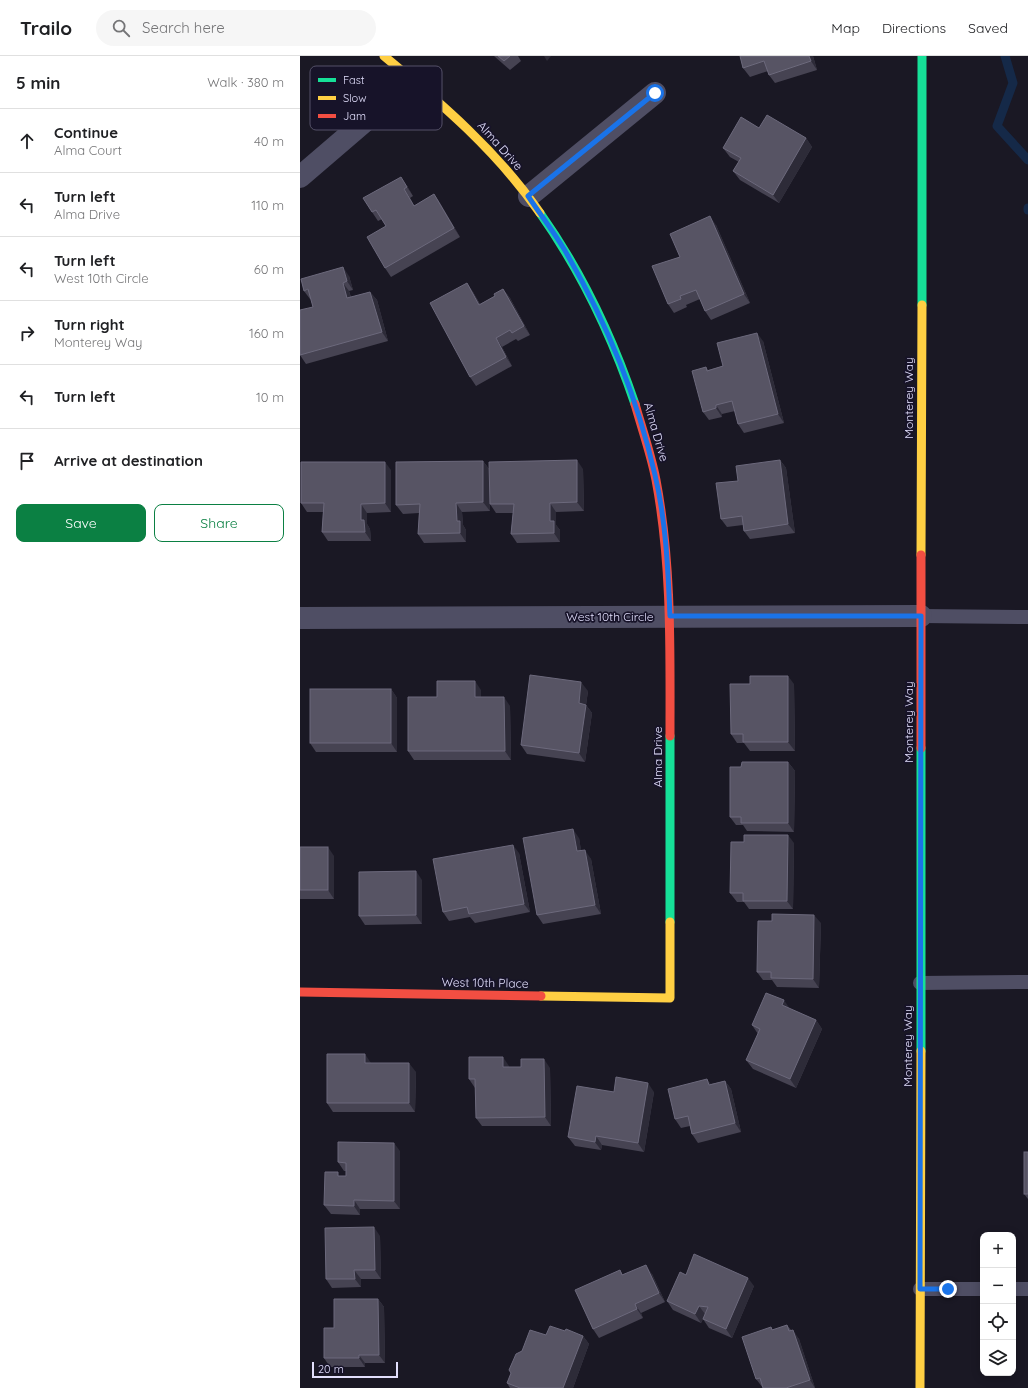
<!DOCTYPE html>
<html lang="en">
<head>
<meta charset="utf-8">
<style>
	:root { --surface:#fff; --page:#f6f6f6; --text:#202124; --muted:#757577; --line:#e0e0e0; --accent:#0b8043 }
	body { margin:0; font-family:Quicksand,sans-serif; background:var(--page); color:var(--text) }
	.controls { position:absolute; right:12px; bottom:12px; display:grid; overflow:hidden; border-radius:8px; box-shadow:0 2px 10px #0003 }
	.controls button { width:36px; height:36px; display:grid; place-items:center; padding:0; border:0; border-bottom:1px solid var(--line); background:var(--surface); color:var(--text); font:20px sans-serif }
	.scale { position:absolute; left:12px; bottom:10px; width:86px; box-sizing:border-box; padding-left:4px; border:2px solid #e2dffc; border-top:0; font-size:11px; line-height:14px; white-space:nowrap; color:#e2dffc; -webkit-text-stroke:3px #171329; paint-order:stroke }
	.stop { position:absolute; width:12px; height:12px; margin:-9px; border:3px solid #1a73e8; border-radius:50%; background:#fff }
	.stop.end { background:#1a73e8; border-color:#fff; box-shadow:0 1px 4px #0008 }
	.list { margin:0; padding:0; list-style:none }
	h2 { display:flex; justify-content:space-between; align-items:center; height:52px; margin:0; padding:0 16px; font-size:17px }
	h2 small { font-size:13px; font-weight:400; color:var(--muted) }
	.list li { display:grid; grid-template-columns:26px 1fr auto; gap:12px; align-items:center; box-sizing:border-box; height:64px; padding:0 16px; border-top:1px solid var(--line) }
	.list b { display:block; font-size:15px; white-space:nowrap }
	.list p { margin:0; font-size:13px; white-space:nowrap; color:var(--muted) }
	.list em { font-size:13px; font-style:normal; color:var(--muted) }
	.actions { display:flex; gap:8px; padding:12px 16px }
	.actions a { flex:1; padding:9px 0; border:1px solid var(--accent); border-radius:8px; text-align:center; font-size:14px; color:var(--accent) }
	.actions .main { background:var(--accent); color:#fff }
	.icon { flex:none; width:22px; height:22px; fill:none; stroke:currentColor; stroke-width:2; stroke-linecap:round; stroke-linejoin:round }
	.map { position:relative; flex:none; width:728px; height:1332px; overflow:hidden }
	header { display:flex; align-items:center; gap:24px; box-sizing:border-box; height:56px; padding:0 20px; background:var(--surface); border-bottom:1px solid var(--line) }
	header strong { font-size:19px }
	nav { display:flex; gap:22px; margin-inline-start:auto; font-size:14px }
	.search { width:280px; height:36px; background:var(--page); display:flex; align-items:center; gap:10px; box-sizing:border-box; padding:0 14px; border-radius:22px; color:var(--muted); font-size:15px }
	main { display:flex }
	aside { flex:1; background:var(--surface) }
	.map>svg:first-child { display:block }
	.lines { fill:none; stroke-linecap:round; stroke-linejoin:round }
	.stream { stroke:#152948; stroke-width:9 }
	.lane { stroke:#4f4e64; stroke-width:14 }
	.street { stroke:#4f4e64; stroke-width:22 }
	.fast { stroke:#16e098; stroke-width:9 }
	.slow { stroke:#ffcf43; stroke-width:9 }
	.jam { stroke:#f24e42; stroke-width:9 }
	.wall { fill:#464352 }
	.shaded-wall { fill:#2d2b38 }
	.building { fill:#575464; stroke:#6c697c }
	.route { stroke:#1a73e8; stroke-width:5 }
	.labels { text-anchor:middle; stroke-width:3.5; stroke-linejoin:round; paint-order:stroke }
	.street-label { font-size:12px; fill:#e2dffc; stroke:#171329 }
	.key { fill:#171329; stroke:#545068; stroke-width:1 }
	.key-label { font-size:11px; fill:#e2dffc }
</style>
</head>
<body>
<header>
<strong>Trailo</strong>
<div class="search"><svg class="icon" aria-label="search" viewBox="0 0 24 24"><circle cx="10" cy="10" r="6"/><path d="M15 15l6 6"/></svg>Search here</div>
<nav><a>Map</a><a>Directions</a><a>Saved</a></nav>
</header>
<main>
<aside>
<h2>5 min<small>Walk · 380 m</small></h2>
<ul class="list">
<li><svg class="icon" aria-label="ahead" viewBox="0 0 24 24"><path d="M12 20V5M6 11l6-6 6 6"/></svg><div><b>Continue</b><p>Alma Court</p></div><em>40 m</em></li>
<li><svg class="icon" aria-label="left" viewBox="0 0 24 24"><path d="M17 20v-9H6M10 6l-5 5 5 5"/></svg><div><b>Turn left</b><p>Alma Drive</p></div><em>110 m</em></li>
<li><svg class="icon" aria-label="left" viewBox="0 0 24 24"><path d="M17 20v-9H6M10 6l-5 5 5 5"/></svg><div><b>Turn left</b><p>West 10th Circle</p></div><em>60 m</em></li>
<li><svg class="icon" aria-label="right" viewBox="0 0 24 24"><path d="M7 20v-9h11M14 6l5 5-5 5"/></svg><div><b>Turn right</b><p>Monterey Way</p></div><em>160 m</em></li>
<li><svg class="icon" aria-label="left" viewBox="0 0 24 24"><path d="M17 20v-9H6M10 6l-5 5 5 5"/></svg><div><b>Turn left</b></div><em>10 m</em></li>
<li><svg class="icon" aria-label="arrive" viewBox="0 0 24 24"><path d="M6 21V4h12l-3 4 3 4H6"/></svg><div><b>Arrive at destination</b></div></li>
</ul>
<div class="actions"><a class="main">Save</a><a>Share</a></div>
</aside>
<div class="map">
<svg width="728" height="1332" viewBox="0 0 728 1332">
	<rect width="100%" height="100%" fill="#1a1824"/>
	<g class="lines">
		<g class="stream">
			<path d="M705 0 713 27 697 70 728 104"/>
			<path d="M728 152V154"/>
		</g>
		<g class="lane">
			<path d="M621 560 728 561"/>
			<path d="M620 927 728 926"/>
			<path d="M620 1233H683"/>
			<path d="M713 1233H728"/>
		</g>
		<g class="street">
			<path d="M0 121 113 24"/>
			<path d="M229 140 355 37"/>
			<path d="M0 562 621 560"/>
		</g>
		<g class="fast">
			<path d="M240 157C281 215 312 280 335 348"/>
			<path d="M622 249V0"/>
			<path d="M370 680V866"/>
			<path d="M621 995V692"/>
		</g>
		<g class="slow">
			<path d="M84 0C141 47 197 95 240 157"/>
			<path d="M621 499 622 249"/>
			<path d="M241 940 370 942V866"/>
			<path d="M620 1332 621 995"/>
		</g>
		<g class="jam">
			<path d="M335 348C342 373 351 398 356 424 372 509 370 594 370 680"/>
			<path d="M621 692V499"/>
			<path d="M0 936 241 940"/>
		</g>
	</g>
	<g class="wall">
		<path d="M194 0H218L221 5 210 14Z"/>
		<path d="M440 0H513L517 14 475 27 469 19 468 15 450 21 443 12Z"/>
		<path d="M459 72 506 82 512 91 479 147 440 124 433 115 439 106 430 101 423 92Z"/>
		<path d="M107 130 113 140 110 142 114 150 134 138 140 147 160 181 91 221 85 212 86 170 82 163 78 165 72 156Z"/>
		<path d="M416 169 450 247 411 264 405 255 400 243 386 249 387 251 374 257 368 248Z"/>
		<path d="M49 220 53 234 49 235 51 241 70 236 77 244 88 285 6 308 0 299 13 251 11 243H10L4 235Z"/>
		<path d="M167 227 173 236 180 248 195 240 203 233 210 242 230 279 218 285 216 283 202 291 212 310 176 330 170 321Z"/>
		<path d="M463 285 484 367 444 377 438 368 435 355 422 358V361L409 364 403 356 406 311 408 314 423 310Z"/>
		<path d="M480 404 486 412 495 477 450 483 444 475 443 469 427 471 421 463 438 425Z"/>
		<path d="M183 405 189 413 190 455 162 456 163 469 166 474V486L124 487 118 478 119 457 103 458 96 449Z"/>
		<path d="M283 413 284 455 256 456V469L260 474V486L217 487 211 478 213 457H196L190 448Z"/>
		<path d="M91 414V456L67 457V468L70 473 71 485H28L22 476 23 456H7L1 447Z"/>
		<path d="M450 628H494L495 695H450L444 687H437L431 678Z"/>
		<path d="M91 633 97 642V696H16L10 687Z"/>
		<path d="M181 634V641L210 650 211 704H114L108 695 137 641Z"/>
		<path d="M288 635 286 649 292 657 285 706 227 698 221 689Z"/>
		<path d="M488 706 495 715 494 776 447 775 443 769H436L430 761 441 711Z"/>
		<path d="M279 782 281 795 291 803 301 858 243 868 237 859Z"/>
		<path d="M494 787 493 853H449L444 846H437L430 837Z"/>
		<path d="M0 791 34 800V843H0Z"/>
		<path d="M219 797 230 856 175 867 170 861 149 865 143 856Z"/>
		<path d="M122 824V868L65 869 59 860Z"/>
		<path d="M521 867 519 932 477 931 472 924H463L457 916Z"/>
		<path d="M490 953 516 964 522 973 496 1032 453 1013 446 1004 458 978 452 969Z"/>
		<path d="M71 1007 116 1016 115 1056H33L27 1047Z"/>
		<path d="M209 1010V1011L250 1012 251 1070H182L176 1062 175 1032 169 1023Z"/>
		<path d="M425 1025 431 1033 441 1076 398 1087 392 1078 390 1070 381 1072 375 1063 411 1028Z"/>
		<path d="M314 1036H354L344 1096 302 1089 301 1094 275 1090 268 1081Z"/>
		<path d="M100 1095V1153H60V1159L31 1158 24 1149 40 1120H46V1115H44L38 1106Z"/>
		<path d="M728 1096V1143L724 1138Z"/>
		<path d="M80 1180 81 1223H61V1231L32 1232 26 1223Z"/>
		<path d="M320 1214 323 1219 352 1218 365 1246 341 1257 343 1262 299 1282 293 1273Z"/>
		<path d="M386 1219 454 1230 432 1282 409 1272 403 1263 401 1267 373 1254 367 1245Z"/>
		<path d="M78 1243 84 1251 85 1307H65V1311H30L24 1302 34 1272Z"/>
		<path d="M487 1269 491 1274 499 1283 515 1332H463L456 1323 471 1271 473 1274Z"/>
		<path d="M265 1275 283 1280 289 1288 273 1332H210L207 1327 222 1295 246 1279Z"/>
	</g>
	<g class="shaded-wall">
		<path d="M244 0H251L247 5Z"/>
		<path d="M509 0H513L517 14 511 5Z"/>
		<path d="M506 82 512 91 479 147 473 139Z"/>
		<path d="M101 121 107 130 113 140 107 131Z"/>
		<path d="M104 133 110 142 120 159 114 150Z"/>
		<path d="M134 138 140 147 160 181 154 172Z"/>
		<path d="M410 160 416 169 450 247 444 238Z"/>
		<path d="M43 211 49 220 53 234 47 225Z"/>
		<path d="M43 227 49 235 53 251 47 242Z"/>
		<path d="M167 227 173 236 185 258 179 249Z"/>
		<path d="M203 233 210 242 230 279 224 270Z"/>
		<path d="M70 236 77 244 88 285 82 276Z"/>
		<path d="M457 277 463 285 484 367 478 358Z"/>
		<path d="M196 282 202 291 212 310 206 301Z"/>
		<path d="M416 349 422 358V361L416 352Z"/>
		<path d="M277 404 283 413 284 455 277 446Z"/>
		<path d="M480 404 486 412 495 477 488 468Z"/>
		<path d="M183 405 189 413 190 455 183 446Z"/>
		<path d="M85 406 91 414V456L85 447Z"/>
		<path d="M156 447 162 456 163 469 166 474V486L160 477 157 465Z"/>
		<path d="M250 447 256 456V469L260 474V486L254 477 250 465Z"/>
		<path d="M61 448 67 457V468L70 473 71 485 65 476 61 464Z"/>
		<path d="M488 620 494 628 495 695 488 686Z"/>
		<path d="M175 625 181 634V650L175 641Z"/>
		<path d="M281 626 288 635 285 656 279 647Z"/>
		<path d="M91 633 97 642V696L91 687Z"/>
		<path d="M204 641 210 650 211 704 205 695Z"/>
		<path d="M286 649 292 657 285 706 279 697Z"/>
		<path d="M488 706 495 715 494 776 488 767Z"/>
		<path d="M273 773 279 782 283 804 277 795Z"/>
		<path d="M488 779 494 787 493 853 487 845Z"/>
		<path d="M213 789 219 797 230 856 224 848Z"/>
		<path d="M28 791 34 800V843L28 834Z"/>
		<path d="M285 794 291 803 301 858 295 849Z"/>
		<path d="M116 815 122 824V868L116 859Z"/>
		<path d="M514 859 521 867 519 932 513 923Z"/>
		<path d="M484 944 490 953 482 949Z"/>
		<path d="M516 964 522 973 496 1032 490 1023Z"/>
		<path d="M65 998 71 1007H65Z"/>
		<path d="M203 1001 209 1010 210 1020 203 1011Z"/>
		<path d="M244 1003 250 1012 251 1070 245 1061Z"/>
		<path d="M109 1007 116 1016 115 1056 109 1047Z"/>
		<path d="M407 1023 414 1032 409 1029Z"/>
		<path d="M425 1025 431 1033 441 1076 435 1067Z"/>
		<path d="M348 1027 354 1036 344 1096 338 1087Z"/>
		<path d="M296 1080 302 1089 301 1094 295 1086Z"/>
		<path d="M94 1087 100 1095V1153L94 1145Z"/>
		<path d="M54 1144 60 1153V1159L54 1150Z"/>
		<path d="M74 1171 80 1180 81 1223 75 1214Z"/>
		<path d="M346 1209 352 1218 365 1246 359 1237Z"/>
		<path d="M54 1214 61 1223V1231L55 1223Z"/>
		<path d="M448 1222 454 1230 432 1282 426 1273Z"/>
		<path d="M78 1243 84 1251 85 1307 79 1299Z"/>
		<path d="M335 1248 341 1257 343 1262 337 1253Z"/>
		<path d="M399 1250 405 1258 401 1267 395 1258Z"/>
		<path d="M493 1274 499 1283 515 1332 510 1324Z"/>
		<path d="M283 1280 289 1288 273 1332H263Z"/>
		<path d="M59 1299 65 1307V1311L59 1302Z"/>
	</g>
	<g class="building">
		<path d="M198 0H210L204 5Z"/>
		<path d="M440 0H509L511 5 469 19 464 5 443 12Z"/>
		<path d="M467 59 506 82 473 139 433 115 441 102 423 92 441 61 459 72Z"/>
		<path d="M101 121 107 131 104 133 114 150 134 138 154 172 85 212 67 181 86 170 76 154 72 156 63 142Z"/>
		<path d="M410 160 444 238 405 255 396 234 380 240 381 243 368 248 352 210 380 201 370 178Z"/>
		<path d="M43 211 47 225 43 227 47 242 70 236 82 276 0 299V254L13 251 8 233 4 235 1 223Z"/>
		<path d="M167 227 179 249 195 240 194 238 203 233 224 270 212 277 210 274 196 282 206 301 170 321 130 247Z"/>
		<path d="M457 277 478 358 438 368 432 345 416 349V352L403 356 392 315 406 311 407 315 423 310 417 287Z"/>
		<path d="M277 404V446L250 447V465H254V477L211 478 214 448H190L189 406Z"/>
		<path d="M480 404 488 468 444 475 442 460 421 463 416 427 438 425 436 410Z"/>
		<path d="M183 405V446L156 447 157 465H160V477L118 478 120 448 96 449V406Z"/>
		<path d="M1 406H85V447L61 448V464H64L65 476H22L24 447H1Z"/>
		<path d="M230 619 281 626 279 647 286 649 279 697 221 689Z"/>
		<path d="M450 620H488V686H443V678H431L430 628H450Z"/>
		<path d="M137 625H175V641H204L205 695H108V641H137Z"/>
		<rect x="10" y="633" width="81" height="54"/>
		<path d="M442 706H488V767H441V761H430V711H441Z"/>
		<path d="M273 773 277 795 285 794 295 849 237 859 223 782Z"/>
		<path d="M444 779H488L487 845H443V837H430L431 786H444Z"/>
		<path d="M213 789 224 848 169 858 167 851 143 856 133 803Z"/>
		<rect x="0" y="791" width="28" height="43"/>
		<path d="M116 815V859L59 860V816Z"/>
		<path d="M472 858 514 859 513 923 471 922V916H457L458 865H472Z"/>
		<path d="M466 937 484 944 482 949 516 964 490 1023 446 1004 460 973 452 969Z"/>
		<path d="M27 998H65V1007H109V1047H27Z"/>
		<path d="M169 1001H203V1011H221V1003H244L245 1061 176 1062 175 1023H169Z"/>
		<path d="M316 1021 348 1027 338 1087 296 1080 295 1086 268 1081 277 1030 314 1036Z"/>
		<path d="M407 1023 409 1029 425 1025 435 1067 392 1078 388 1060 375 1063 368 1033Z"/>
		<path d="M38 1086 94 1087V1145L54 1144V1150L24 1149 25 1116H38V1120H46V1107L38 1106Z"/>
		<rect x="724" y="1096" width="4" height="42"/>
		<path d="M74 1171 75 1214H54L55 1223H26L25 1172Z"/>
		<path d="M394 1198 448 1222 426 1273 403 1263 408 1251 399 1250 395 1258 367 1245 380 1216 386 1219Z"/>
		<path d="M346 1209 359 1237 335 1248 337 1253 293 1273 275 1234 320 1214 322 1219Z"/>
		<path d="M34 1243H78L79 1299H59V1302H24V1272H34Z"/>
		<path d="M487 1269 489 1275 493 1274 510 1324 486 1332H463L460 1322 456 1323 442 1281 471 1271 472 1274Z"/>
		<path d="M250 1270 265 1275 266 1273 283 1280 263 1332H220L207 1327 211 1317 209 1314 216 1298 222 1295 230 1274 246 1279Z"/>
	</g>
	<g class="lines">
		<path class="route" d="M355 37 228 140C240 158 253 175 264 193 305 263 337 340 355 419 366 465 368 513 370 560H621L620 1233H648"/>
	</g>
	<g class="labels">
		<g class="street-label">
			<text transform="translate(200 90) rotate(48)" y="4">Alma Drive</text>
			<text transform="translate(609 342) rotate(-90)" y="4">Monterey Way</text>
			<text transform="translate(356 376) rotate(74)" y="4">Alma Drive</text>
			<text x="310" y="565">West 10th Circle</text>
			<text transform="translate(609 666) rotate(-90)" y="4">Monterey Way</text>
			<text transform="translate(358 701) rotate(-90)" y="4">Alma Drive</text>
			<text transform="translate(185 927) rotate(1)" y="4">West 10th Place</text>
			<text transform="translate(608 990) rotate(-90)" y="4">Monterey Way</text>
		</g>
	</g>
	<rect x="10" y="10" width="132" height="64" rx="6" class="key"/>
	<rect x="18" y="22" width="18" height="4" fill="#16e098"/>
	<rect x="18" y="40" width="18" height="4" fill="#ffcf43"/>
	<rect x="18" y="58" width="18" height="4" fill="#f24e42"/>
	<g class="key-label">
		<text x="43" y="28">Fast</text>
		<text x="43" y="46">Slow</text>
		<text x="43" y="64">Jam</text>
	</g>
</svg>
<div class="controls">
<button>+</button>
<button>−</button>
<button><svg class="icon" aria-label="locate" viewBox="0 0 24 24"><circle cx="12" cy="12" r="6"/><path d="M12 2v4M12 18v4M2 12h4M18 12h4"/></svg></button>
<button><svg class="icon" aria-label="layers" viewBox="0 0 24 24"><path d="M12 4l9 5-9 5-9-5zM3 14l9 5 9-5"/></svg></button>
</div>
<div class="scale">20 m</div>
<div class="stop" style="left:355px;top:37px"></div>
<div class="stop end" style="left:648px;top:1233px"></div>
</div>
</main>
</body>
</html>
